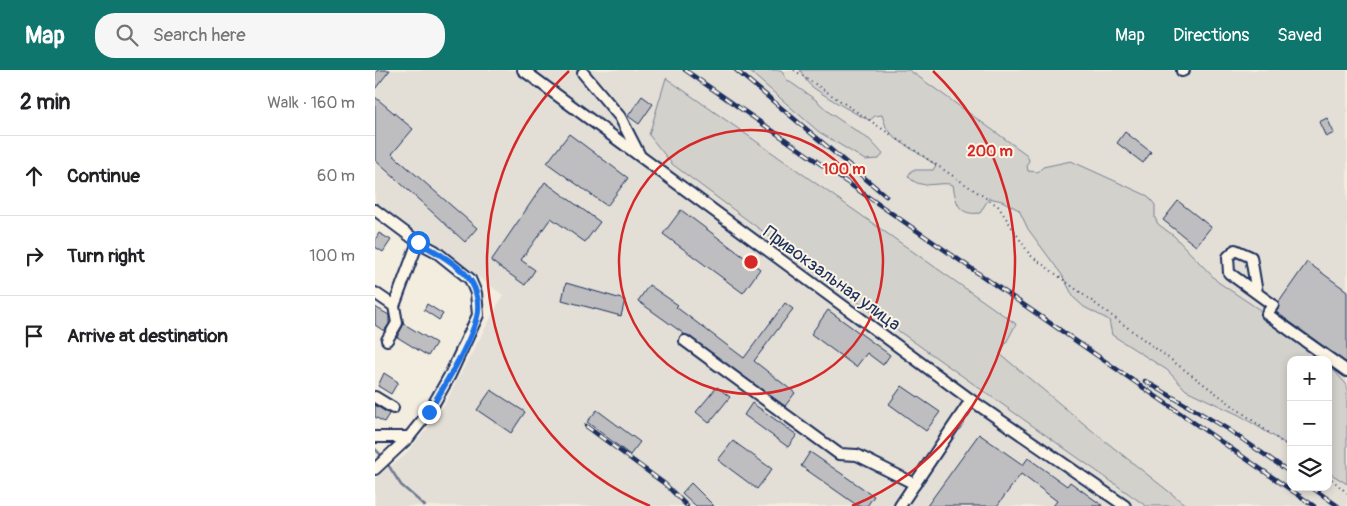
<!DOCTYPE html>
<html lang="en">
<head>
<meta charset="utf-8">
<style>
	:root { --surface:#fff; --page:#f6f6f6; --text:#202124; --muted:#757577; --line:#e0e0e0; --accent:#0f766e }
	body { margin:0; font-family:Pangolin,sans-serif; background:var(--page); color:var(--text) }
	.controls { position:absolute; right:15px; bottom:15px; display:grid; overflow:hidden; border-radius:10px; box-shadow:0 2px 8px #0003 }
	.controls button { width:45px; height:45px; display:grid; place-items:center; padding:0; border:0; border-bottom:1px solid var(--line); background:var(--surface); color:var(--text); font:25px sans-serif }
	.stop { position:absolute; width:15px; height:15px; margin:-11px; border:4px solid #1a73e8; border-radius:50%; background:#fff }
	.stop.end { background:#1a73e8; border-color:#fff; box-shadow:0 1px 5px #0008 }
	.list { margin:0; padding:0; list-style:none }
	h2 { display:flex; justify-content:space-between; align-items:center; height:65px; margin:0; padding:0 20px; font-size:21px }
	h2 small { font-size:16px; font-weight:400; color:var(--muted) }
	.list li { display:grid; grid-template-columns:32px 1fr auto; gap:15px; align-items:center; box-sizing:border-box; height:80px; padding:0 20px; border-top:1px solid var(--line) }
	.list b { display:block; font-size:19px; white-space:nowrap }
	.list em { font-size:16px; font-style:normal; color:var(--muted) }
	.icon { flex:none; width:28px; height:28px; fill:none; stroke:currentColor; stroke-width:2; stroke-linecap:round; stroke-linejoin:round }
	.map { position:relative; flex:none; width:972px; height:436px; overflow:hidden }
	header { display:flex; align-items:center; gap:30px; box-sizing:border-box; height:70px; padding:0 25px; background:var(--accent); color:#fff }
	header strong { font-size:24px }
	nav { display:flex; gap:28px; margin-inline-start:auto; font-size:18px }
	.search { width:350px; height:45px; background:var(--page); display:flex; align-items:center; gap:12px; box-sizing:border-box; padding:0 18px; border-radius:20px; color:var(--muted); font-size:19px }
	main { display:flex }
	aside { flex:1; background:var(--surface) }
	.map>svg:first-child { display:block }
	.built { fill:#e3dfd6; fill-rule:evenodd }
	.green { fill:#d3d1cc; stroke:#778095 }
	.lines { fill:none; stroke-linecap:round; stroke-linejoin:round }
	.stream { stroke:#707a91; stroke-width:2.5 }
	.building { fill:#bebec0; stroke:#1b2f5e }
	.minor-casing { stroke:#1b2f5e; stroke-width:14 }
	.path { stroke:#1b2f5e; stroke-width:2; stroke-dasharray:1 4; stroke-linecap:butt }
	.minor { stroke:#fcf5e5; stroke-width:10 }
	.rail-casing { stroke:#1b2f5e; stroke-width:4.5 }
	.rail { stroke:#fcf5e5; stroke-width:2.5; stroke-dasharray:8; stroke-linecap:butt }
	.route { stroke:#1a73e8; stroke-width:6 }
	.ring { fill:none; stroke:#d62828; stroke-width:2.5 }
	.labels { text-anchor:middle; stroke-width:4; stroke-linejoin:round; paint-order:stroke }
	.street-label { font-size:18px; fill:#1b2f5e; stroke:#fcf5e5 }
	.centre { fill:#d62828; stroke:#fcf5e5; stroke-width:2.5 }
	.ring-label { font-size:15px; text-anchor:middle; font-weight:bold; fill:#d62828; stroke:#fcf5e5; stroke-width:4; stroke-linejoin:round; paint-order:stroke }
</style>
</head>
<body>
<header>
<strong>Map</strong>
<div class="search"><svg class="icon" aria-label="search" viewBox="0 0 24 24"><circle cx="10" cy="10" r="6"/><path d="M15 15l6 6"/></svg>Search here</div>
<nav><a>Map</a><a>Directions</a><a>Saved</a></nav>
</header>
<main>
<aside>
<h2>2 min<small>Walk · 160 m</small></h2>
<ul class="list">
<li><svg class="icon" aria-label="ahead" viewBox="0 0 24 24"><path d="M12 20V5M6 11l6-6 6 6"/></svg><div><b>Continue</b></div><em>60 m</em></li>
<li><svg class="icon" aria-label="right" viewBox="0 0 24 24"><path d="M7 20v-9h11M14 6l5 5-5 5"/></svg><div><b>Turn right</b></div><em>100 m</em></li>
<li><svg class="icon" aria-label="arrive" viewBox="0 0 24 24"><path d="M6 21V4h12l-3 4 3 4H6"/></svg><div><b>Arrive at destination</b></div></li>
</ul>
</aside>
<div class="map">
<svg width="972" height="436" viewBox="0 0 972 436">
	<rect width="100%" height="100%" fill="#f3ede0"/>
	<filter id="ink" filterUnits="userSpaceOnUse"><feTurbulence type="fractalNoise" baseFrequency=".02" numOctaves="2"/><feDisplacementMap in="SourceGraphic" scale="10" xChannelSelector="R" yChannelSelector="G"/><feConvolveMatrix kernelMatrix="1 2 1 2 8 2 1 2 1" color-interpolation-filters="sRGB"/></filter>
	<g filter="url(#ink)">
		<path class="built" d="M0 0H972V436H0V408L29 386 63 346 128 225 0 132ZM916 290H953V417H916Z"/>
		<g class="green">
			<path d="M373 0H406L412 10 441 30 456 44 495 70 508 84 504 89 490 90 444 62Z"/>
			<path d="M425 0H534L651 84 654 90 652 95 653 101 663 102 668 97 696 91 773 126 780 135V148L783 154 799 166 843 212 903 252 949 290H916V377L864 345 811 320 792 300 737 265 734 250 709 237 699 228 687 205 653 159 644 140 627 131 614 128 605 143C582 146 581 131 578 115 564 110 546 122 533 106L537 100H558L561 95 520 68 511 57 507 45 500 46 495 50C488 49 439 20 434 14 430 10 428 4 425 0Z"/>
			<path d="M291 8 641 254 625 284 720 363 812 436H771L484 233 297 94 274 65Z"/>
			<path d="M953 294 972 315V414L953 402Z"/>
		</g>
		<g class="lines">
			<g class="stream">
				<path d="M0 379 9 388"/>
				<path d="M12 393 26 415 50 436"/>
			</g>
		</g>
		<g class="building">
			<path d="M3 0H15L0 19V3Z"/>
			<path d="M267 26 278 34 264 54 253 46Z"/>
			<path d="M0 27 38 59 17 84 102 158 90 172 0 90Z"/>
			<path d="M952 48 959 63 951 67 944 52Z"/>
			<path d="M750 62 776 82 768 93 742 73Z"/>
			<path d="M194 64 253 108 232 136 172 93Z"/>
			<path d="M170 112 225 152 210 172 176 148 146 190 160 200 150 215 116 191Z"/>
			<path d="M803 131 836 157 821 176 788 150Z"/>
			<path d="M306 140 385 199 368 223 288 164Z"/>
			<path d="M4 163 16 170 8 182 0 177V170Z"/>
			<path d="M932 192 972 221V293L901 242 904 232Z"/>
			<path d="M191 213 250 230 246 246 187 230Z"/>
			<path d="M274 215 303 235 301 237 369 288 410 233 418 239 379 291 420 323 410 336 263 231Z"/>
			<path d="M52 234 68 244 64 250 49 240Z"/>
			<path d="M0 237 14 245V254L9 261 0 255Z"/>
			<path d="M453 240 515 285 508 295 492 283 481 297 436 264Z"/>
			<path d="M29 254 61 273 53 286 22 267Z"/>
			<path d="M9 303 23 312 16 324 3 316Z"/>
			<path d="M527 316 565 342 551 361 514 334Z"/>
			<path d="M342 317 355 327 334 353 321 342Z"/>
			<path d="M116 320 150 342 136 363 102 340Z"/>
			<path d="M377 333 422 365 413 377 369 345Z"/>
			<path d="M0 335 14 344 9 352 0 347Z"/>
			<path d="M222 340 265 372 255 385 212 352Z"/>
			<path d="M604 364 648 395 653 388 692 416 695 412 728 436H678L682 431 646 404 622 436H552Z"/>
			<path d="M358 371 397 399 382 419 343 390Z"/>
			<path d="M435 382 499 426 492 436H483L426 396Z"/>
			<path d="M316 413 339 436H321L307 423Z"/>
		</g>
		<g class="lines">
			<g class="minor-casing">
				<g id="minor">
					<path d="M148 0 596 330 750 436"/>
					<path d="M807 1 809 0"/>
					<path d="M208 3 245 47 264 84"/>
					<path d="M0 140 43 172 60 181 95 209 101 223 103 245 75 305 54 342 34 367 0 399"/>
					<path d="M0 223 19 236"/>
					<path d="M882 223 876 187 860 180 853 187 854 203 898 235 892 244 972 301"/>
					<path d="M12 270 22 253 19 236 43 172"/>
					<path d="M310 271 464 384 482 385 540 414"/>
					<path d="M0 327 18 338"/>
					<path d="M0 367H34"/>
					<path d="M525 436 596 330"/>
				</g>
			</g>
			<g class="path">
				<path d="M419 0 623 136 655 185 916 379"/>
				<path d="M953 406 972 423"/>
			</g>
			<use href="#minor" class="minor"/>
			<g class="rail-casing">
				<g id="rail">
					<path d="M310 0 939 436"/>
					<path d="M361 0 511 126"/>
					<path d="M770 311 854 360 916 403"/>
					<path d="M211 356 290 414 312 436"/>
					<path d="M936 417 963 436"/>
				</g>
			</g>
			<use href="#rail" class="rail"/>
		</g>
	</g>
	<g class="lines" filter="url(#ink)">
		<path class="route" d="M43 172C58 180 86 196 95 210 102 219 105 236 102 247 95 276 69 315 54 342"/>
	</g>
	<g class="ring">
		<circle cx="376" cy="192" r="132"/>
		<path d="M275 436A264 264 0 0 1 194 1M558 1A264 264 0 0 1 477 436"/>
	</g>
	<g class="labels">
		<g class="street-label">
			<text transform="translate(457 208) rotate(36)" y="6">Привокзальная улица</text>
		</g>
	</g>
	<circle cx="376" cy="192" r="8" class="centre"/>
	<g class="ring-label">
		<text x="615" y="86">200 m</text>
		<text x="469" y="104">100 m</text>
	</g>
</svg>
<div class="controls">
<button>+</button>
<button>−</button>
<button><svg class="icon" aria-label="layers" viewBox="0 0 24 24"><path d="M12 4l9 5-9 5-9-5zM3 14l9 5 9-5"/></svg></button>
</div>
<div class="stop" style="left:43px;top:172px"></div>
<div class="stop end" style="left:54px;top:342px"></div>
</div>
</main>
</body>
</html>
